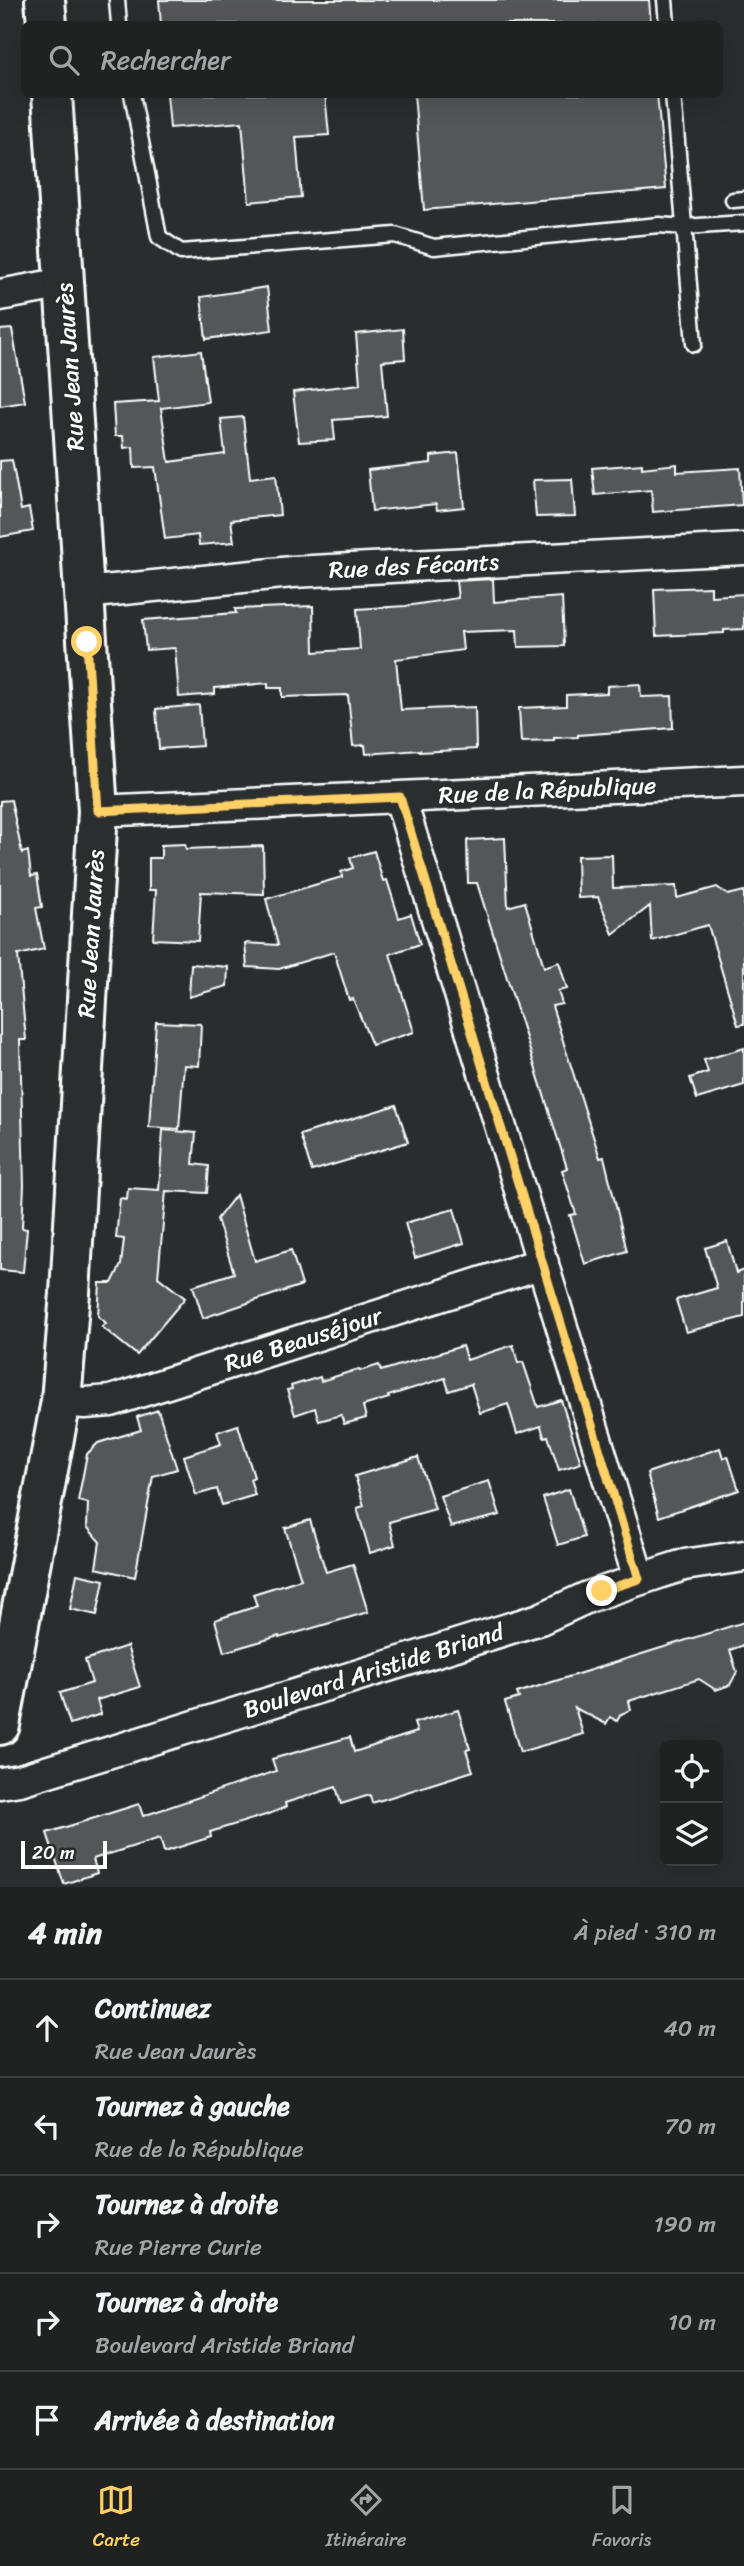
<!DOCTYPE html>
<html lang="fr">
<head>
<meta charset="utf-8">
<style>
	:root { --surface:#202222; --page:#282a2a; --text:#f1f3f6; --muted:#a2a4a5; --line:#3d3f40; --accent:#ffd166 }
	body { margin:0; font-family:Sriracha,sans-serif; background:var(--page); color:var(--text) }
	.controls { position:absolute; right:21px; bottom:21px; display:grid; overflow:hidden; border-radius:10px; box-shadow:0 7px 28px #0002 }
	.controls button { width:63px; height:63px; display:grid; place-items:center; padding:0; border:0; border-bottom:2px solid var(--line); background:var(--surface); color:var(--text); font:35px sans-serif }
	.scale { position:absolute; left:21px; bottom:18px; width:86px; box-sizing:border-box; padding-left:7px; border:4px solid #fff; border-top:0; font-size:19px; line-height:24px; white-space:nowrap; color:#fff; -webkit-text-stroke:5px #2a2d2e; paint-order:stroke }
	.stop { position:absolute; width:21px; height:21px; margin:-16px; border:5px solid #ffd166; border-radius:50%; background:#fff }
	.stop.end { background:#ffd166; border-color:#fff; box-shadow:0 2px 7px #0008 }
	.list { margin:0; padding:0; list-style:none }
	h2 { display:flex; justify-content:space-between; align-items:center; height:91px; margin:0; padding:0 28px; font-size:30px }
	h2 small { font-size:23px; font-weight:400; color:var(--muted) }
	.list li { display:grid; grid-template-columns:46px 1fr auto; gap:21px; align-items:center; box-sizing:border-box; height:98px; padding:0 28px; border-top:2px solid var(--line) }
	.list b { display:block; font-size:26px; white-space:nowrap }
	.list p { margin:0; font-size:23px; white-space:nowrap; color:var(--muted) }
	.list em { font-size:23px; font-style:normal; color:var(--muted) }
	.icon { flex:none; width:38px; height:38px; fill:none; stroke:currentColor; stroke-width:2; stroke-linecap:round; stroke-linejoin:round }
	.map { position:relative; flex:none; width:744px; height:1887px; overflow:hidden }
	.search { position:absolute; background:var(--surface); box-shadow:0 7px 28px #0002; left:21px; right:21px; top:21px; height:77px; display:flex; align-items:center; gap:18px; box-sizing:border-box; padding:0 24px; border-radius:10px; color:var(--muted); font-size:26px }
	.sheet { height:581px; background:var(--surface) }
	nav { display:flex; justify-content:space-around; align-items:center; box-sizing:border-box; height:98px; border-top:2px solid var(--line); background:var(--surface); font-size:19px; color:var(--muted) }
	nav a { display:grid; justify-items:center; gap:4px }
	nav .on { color:var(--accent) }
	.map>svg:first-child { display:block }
	.building { fill:#555758; stroke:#fff; stroke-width:2 }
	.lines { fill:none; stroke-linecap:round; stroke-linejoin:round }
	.lane-casing { stroke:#fff; stroke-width:19 }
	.street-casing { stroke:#fff; stroke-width:35 }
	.secondary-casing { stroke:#fff; stroke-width:44 }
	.lane { stroke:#2a2d2e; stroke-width:14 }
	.street { stroke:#2a2d2e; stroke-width:30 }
	.secondary { stroke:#2a2d2e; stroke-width:38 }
	.route { stroke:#ffd166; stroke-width:9 }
	.labels { text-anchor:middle; stroke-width:5; stroke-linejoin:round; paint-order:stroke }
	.street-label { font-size:24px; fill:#fff; stroke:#2a2d2e }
</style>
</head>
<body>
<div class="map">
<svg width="744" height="1887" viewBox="0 0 744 1887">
	<rect width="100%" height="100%" fill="#2a2d2e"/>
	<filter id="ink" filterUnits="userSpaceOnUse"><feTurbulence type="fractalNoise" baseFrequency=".0143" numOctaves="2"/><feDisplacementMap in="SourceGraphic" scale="14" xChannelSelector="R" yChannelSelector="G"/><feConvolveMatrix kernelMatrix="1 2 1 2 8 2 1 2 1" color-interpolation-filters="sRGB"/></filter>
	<g filter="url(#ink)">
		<g class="building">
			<path d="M159 0H649L651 24H161Z"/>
			<path d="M167 94H325L329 135 296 137 301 197 249 202 242 122 170 128Z"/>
			<path d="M414 94H657L666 189 424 210Z"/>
			<path d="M267 287 272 330 206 339 201 297Z"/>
			<path d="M12 329 25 402 0 406V330Z"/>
			<path d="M403 329 405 359 382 361 387 416 333 420 335 440 299 442 293 392 360 384 356 334Z"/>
			<path d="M201 351 208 402 161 408 169 462 225 454 221 419 243 417 250 478 276 475 280 515 231 520 234 542 199 545 198 535 165 539 155 467 134 468 133 447 124 448 123 436H115L113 404 159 401 154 357Z"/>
			<path d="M458 453 464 507 437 510 436 504 372 511 368 470 431 463V456Z"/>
			<path d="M12 460 21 510 29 508 33 531 0 537V461Z"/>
			<path d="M642 464V468L677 464V472L740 468 742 505 653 512 651 490 595 495 592 468Z"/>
			<path d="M572 479 575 516 536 517 533 480Z"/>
			<path d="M493 579 494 602 562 597 564 646 518 647 517 630 461 632 463 650 396 659 401 710 475 707 476 749 420 752V750L366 754 365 745 353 746 348 695 282 697V688H268V683L215 688V694L179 697 175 648 146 650 143 620 236 613 235 609 313 606 314 652 360 649 357 609 406 606 458 598 456 581Z"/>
			<path d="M711 587V596L744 594V629L724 630V633L656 636 654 589Z"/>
			<path d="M640 684 641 697 672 696 673 728 578 735V737L554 738V741L521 742 519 708 566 706V695L607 693V686Z"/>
			<path d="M199 705 202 746 159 749 156 709Z"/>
			<path d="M11 800 22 853 28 851 31 876 37 875 42 907 36 908 44 949 18 955 26 1040H20L24 1185 22 1228 27 1229 23 1272 0 1270V801Z"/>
			<path d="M505 838 508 907 525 902 544 967 559 962 567 989 558 991 562 1004 552 1006 600 1158 604 1157 627 1251 585 1264 570 1215 576 1214 562 1170 567 1168 477 883H468L467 840Z"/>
			<path d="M185 844 186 849 263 846 264 894 201 892 198 941 153 939 156 890H149V858H161V845Z"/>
			<path d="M374 851 383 881 387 880 399 918 411 914 420 944 390 954 414 1032 372 1045 353 999 349 1000 334 952 279 969 247 967 245 943 278 945 266 899 342 877 341 872 353 868 350 858Z"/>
			<path d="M612 855 613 888 676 886 677 898 717 887 728 895 744 891V1024L738 1025 708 925 652 941 650 906 613 934 598 897 578 898 577 856Z"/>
			<path d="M191 964 228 967 227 986 189 997Z"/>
			<path d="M156 1022 201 1024 199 1066 184 1065 179 1129 149 1127Z"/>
			<path d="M744 1048V1085L697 1099 690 1078 708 1072 704 1060Z"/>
			<path d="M396 1105 408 1142 312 1171 300 1135Z"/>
			<path d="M163 1130 196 1133 193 1164 209 1166 207 1193 166 1191 158 1277 185 1298 137 1355 102 1327 106 1323 98 1316 100 1283H112L121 1265 124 1239 116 1238 120 1198 127 1199 128 1188 159 1190Z"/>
			<path d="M236 1195 255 1261 291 1250 302 1285 203 1318 193 1286 234 1273 217 1219Z"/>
			<path d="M454 1209 464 1243 415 1258 405 1223Z"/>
			<path d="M727 1241 736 1273 744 1270V1317L686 1332 676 1300 717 1288 705 1248Z"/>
			<path d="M513 1345 518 1363 523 1362 538 1407 561 1400 581 1463 559 1470 548 1436 544 1437 541 1426 517 1434 508 1404 480 1413 471 1384 449 1391 445 1378 388 1396 389 1398 363 1406 366 1418 344 1424 341 1415 319 1421 315 1408 295 1415 287 1390 292 1389 291 1386 320 1377 321 1381 359 1369 360 1371 379 1365 381 1371 462 1346 467 1360Z"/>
			<path d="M158 1410 177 1469 153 1476 135 1577 96 1568 100 1542 87 1527 88 1503 78 1501 87 1454 98 1443 141 1430 137 1417Z"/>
			<path d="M238 1425 254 1477 250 1479 255 1495 222 1505 217 1489 196 1495 184 1456 221 1444 217 1432Z"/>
			<path d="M720 1448 723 1458 728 1456 739 1490 659 1517 647 1473Z"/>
			<path d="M418 1457 435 1509 389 1522 395 1545 370 1553 357 1508 364 1506 355 1476Z"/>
			<path d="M489 1481 500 1515 451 1527 440 1496Z"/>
			<path d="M569 1489 584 1537 558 1545 543 1498Z"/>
			<path d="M310 1520 326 1572 353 1564 368 1612 279 1638V1636L224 1652 215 1620 257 1606 253 1594 301 1579 285 1528Z"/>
			<path d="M77 1574 104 1580 97 1615 70 1609Z"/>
			<path d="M744 1622V1645L730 1650 737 1672 730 1685 716 1690 699 1679 629 1701 631 1710 621 1714 617 1721 610 1717 606 1724 575 1708 583 1734 520 1752 505 1702 519 1698 517 1693Z"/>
			<path d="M127 1646 140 1687 97 1700 101 1714 70 1724 60 1693 92 1683 85 1660Z"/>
			<path d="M458 1710 470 1749 466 1750 473 1771 372 1803 370 1795 341 1804 336 1787 285 1803 286 1807 269 1814 210 1832 211 1837 164 1852 160 1838 93 1859 97 1873 64 1884 47 1833 139 1804 143 1816 276 1771 272 1759 350 1737 354 1752 417 1732 414 1723Z"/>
		</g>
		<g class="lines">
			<g class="lane-casing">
				<g id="lane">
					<path d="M117 0 119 24"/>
					<path d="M665 0 667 24"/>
					<path d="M132 94 159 237 181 252 395 235 434 247 659 225 684 227 744 223"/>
					<path d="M673 94 694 344"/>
					<path d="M733 200 744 199"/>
				</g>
			</g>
			<g class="street-casing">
				<g id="street">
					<path d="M0 295 65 283"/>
					<path id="s1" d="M84 593 292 572 744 549"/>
					<path d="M400 798 639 1579"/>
					<path id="s2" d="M98 811 744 781"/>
					<path id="s3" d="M61 1401 85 1403 111 1401 543 1263"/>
					<path id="s4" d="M0 1783 20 1780 540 1619 588 1597 665 1571 684 1565 744 1556"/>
				</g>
			</g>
			<g class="secondary-casing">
				<g id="secondary">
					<path d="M45 0 47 24"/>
					<path id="s5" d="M0 1725 61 1401 70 1293 98 811 52 94"/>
				</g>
			</g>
			<use href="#lane" class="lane"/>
			<use href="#street" class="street"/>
			<use href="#secondary" class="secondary"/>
		</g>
	</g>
	<g class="lines" filter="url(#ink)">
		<path class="route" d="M87 642 98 811 400 797 639 1579 602 1591"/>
	</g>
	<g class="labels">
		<g class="street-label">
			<text transform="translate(70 367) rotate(-94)" y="8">Rue Jean Jaurès</text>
			<text dy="8" stroke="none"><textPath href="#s1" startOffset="331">Rue des Fécants</textPath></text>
			<text dy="8" stroke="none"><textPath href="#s2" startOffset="450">Rue de la République</textPath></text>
			<text dy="8" stroke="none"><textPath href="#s5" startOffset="798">Rue Jean Jaurès</textPath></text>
			<text dy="8" stroke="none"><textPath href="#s3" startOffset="252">Rue Beauséjour</textPath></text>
			<text dy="8" stroke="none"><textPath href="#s4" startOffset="390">Boulevard Aristide Briand</textPath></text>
		</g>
	</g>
</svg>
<div class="controls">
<button><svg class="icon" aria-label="locate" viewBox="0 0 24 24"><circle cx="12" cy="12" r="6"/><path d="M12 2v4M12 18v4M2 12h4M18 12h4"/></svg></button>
<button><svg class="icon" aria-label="layers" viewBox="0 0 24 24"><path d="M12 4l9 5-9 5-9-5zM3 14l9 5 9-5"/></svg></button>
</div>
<div class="scale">20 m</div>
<div class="stop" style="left:87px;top:642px"></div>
<div class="stop end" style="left:602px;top:1591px"></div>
<div class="search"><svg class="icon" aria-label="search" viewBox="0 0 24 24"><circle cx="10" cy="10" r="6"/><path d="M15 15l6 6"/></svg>Rechercher</div>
</div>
<section class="sheet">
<h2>4 min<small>À pied · 310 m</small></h2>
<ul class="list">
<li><svg class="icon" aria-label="ahead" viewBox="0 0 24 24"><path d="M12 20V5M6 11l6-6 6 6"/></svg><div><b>Continuez</b><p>Rue Jean Jaurès</p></div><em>40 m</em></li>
<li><svg class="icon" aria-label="left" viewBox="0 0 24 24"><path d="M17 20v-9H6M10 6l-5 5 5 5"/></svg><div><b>Tournez à gauche</b><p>Rue de la République</p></div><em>70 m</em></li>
<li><svg class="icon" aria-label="right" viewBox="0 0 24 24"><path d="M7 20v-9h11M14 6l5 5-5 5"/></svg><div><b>Tournez à droite</b><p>Rue Pierre Curie</p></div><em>190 m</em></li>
<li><svg class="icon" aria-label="right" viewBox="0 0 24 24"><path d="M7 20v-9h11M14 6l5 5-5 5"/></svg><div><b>Tournez à droite</b><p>Boulevard Aristide Briand</p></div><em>10 m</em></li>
<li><svg class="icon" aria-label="arrive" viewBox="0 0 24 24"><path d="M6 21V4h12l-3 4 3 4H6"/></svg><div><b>Arrivée à destination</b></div></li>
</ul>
</section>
<nav>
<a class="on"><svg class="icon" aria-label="map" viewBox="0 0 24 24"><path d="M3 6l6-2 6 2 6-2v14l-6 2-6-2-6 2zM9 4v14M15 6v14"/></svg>Carte</a>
<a><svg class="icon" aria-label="directions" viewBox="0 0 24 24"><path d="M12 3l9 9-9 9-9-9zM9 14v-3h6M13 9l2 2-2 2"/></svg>Itinéraire</a>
<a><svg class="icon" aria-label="saved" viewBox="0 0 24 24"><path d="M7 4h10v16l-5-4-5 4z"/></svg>Favoris</a>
</nav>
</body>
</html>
